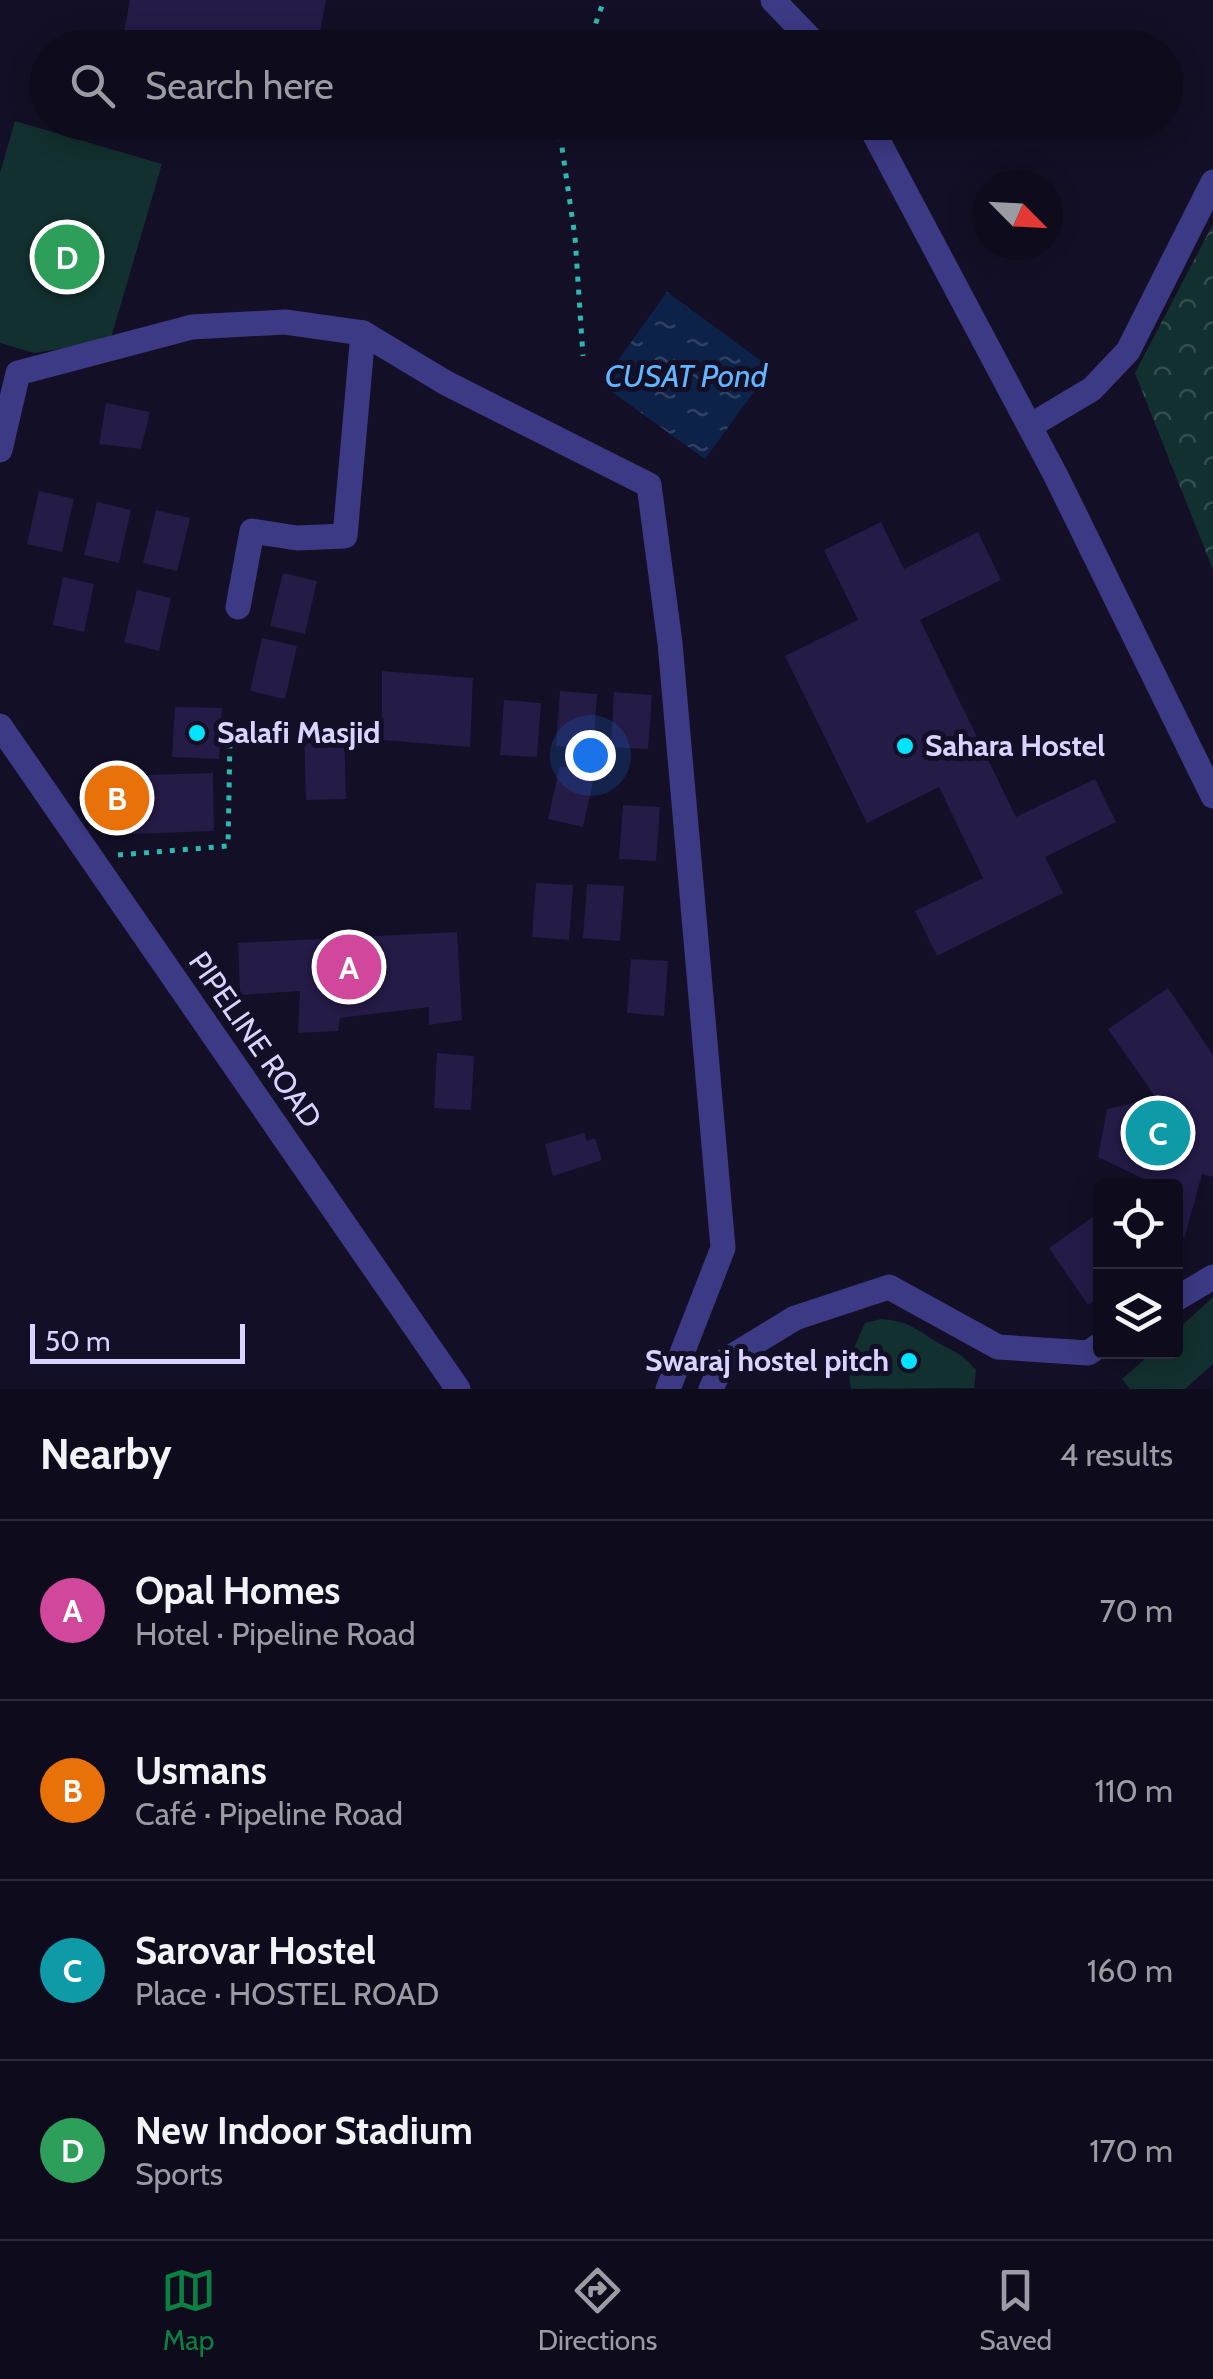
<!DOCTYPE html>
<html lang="en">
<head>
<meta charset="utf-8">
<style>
	:root { --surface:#0e0b1c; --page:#1c1929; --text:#f1f3f6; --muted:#9b9ba3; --line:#2e2b3b; --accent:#0b8043 }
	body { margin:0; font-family:Cabin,sans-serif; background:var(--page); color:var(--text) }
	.controls { position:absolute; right:30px; bottom:30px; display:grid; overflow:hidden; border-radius:10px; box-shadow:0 5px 25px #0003 }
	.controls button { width:90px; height:90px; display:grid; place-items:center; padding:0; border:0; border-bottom:2px solid var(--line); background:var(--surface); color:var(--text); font:50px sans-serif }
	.compass { position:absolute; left:973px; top:170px; width:90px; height:90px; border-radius:50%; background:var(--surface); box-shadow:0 5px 25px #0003; rotate:114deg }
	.scale { position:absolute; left:30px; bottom:25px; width:215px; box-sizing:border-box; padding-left:10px; border:5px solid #d9d4ff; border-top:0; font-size:28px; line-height:35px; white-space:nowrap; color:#d9d4ff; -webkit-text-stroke:8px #130f26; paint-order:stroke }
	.you { position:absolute; left:590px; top:755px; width:35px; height:35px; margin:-25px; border:8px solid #fff; border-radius:50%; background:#1a73e8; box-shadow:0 0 0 15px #1a73e833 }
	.badge { display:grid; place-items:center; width:65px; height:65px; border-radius:50%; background:var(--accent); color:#fff; font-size:32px; font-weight:700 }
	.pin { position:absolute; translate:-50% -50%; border:5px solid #fff; box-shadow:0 2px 10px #0006 }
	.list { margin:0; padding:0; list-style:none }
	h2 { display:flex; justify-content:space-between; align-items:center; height:130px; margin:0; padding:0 40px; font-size:42px }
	h2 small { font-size:32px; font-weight:400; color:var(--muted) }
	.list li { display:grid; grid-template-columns:65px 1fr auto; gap:30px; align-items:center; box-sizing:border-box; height:180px; padding:0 40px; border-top:2px solid var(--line) }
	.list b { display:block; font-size:38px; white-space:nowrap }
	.list p { margin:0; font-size:32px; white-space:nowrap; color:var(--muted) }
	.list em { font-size:32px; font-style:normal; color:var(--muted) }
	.icon { flex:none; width:55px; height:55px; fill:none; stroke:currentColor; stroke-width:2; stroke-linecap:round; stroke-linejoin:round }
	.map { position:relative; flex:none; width:1213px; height:1389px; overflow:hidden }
	.search { position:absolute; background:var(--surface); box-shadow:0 5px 25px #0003; left:30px; right:30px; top:30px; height:110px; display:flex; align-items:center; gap:25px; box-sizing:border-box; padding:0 35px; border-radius:55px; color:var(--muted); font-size:38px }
	.sheet { height:850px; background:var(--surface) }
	nav { display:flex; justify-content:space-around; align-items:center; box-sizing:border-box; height:140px; border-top:2px solid var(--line); background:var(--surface); font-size:28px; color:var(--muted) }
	nav a { display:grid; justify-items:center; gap:5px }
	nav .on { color:var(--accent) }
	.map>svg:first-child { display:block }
	.park { fill:url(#park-crowns) }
	.pitch { fill:#12302f }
	.water { fill:url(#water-ripples) }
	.building { fill:#241b47 }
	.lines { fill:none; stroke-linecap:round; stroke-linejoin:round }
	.path { stroke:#2fb8b0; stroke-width:5; stroke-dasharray:5 8; stroke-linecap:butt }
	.minor { stroke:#3d3a85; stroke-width:25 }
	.poi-dot { fill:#00e5ff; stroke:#130f26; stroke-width:4 }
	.labels { text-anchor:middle; stroke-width:10; stroke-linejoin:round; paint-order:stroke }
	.poi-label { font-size:30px; font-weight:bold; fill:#d9d4ff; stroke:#130f26; text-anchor:start }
	.street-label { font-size:30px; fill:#d9d4ff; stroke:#130f26 }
	.water-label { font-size:32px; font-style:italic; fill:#62b6ff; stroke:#130f26 }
</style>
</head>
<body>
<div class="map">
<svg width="1213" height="1389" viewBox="0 0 1213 1389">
	<defs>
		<pattern id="park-crowns" width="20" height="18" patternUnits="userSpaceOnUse" patternTransform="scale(2.5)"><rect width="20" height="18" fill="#12302f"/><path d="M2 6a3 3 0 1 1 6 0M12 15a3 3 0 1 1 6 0" fill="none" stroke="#344d4e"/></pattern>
		<pattern id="water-ripples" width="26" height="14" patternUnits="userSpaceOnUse" patternTransform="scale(2.5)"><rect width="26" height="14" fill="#0c2248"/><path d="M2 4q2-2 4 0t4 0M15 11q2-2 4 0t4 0" fill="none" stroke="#2f4163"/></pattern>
	</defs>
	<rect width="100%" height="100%" fill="#130f26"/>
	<path class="park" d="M1213 224V570L1135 373Z"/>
	<g class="pitch">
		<path d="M15 121 162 164 110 341 34 353 0 343V173Z"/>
		<path d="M1213 1297V1364L1185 1389H1130L1122 1379 1153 1352H1176V1331Z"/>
		<path d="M881 1319C913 1322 916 1330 942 1345 959 1354 962 1354 976 1370L974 1388 851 1389C846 1364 855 1345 865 1323Z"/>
	</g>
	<path class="water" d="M667 292 771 368 705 459 601 384Z"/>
	<g class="building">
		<path d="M130 0H326L317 48H121Z"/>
		<path d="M106 403 150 412 141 449 99 444Z"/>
		<path d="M39 491 74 499 62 552 27 544Z"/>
		<path d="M97 502 131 510 119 563 84 555Z"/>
		<path d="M156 510 190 518 177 571 143 563Z"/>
		<path d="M881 522 904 569 978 532 1001 580 920 620 1016 817 1095 779 1116 822 1045 857 1063 893 937 956 915 911 983 878 939 787 867 823 785 656 858 620 824 550Z"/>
		<path d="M283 573 317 581 305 634 270 626Z"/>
		<path d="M63 577 94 584 84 632 53 625Z"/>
		<path d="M137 590 171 598 159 651 124 642Z"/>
		<path d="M262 638 297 646 285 699 250 691Z"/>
		<path d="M382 671 473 678 470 747 382 740Z"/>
		<path d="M560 691 597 694 593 749 556 746Z"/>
		<path d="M614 692 652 695 648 749 611 747Z"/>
		<path d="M504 700 541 703 537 757 500 755Z"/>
		<path d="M175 707 222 708 219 759 172 757Z"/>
		<path d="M344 728 346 799 306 800 304 729Z"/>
		<path d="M560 766 595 773 583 827 548 819Z"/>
		<path d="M213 773 214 831 131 834 130 803 110 804 109 776Z"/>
		<path d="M623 805 660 807 656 861 619 859Z"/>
		<path d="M536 883 573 885 569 940 532 937Z"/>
		<path d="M587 884 624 886 620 941 583 938Z"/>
		<path d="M457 932 462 1020 429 1025V1007L340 1018 338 1031 298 1033 300 991 240 995 238 943Z"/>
		<path d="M631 959 668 961 664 1016 627 1013Z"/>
		<path d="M1168 988 1213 1055V1177L1202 1174 1185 1236 1176 1243V1186H1137L1146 1180 1098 1157 1107 1109 1156 1098 1108 1029Z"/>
		<path d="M437 1053 474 1056 471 1110 434 1108Z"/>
		<path d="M584 1133 587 1141 595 1138 602 1160 553 1176 545 1144Z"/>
		<path d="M1100 1212V1296L1088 1305 1049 1248Z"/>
	</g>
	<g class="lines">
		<g class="path">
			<path d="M587 48 604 0"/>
			<path d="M560 122 559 127 575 237 583 356"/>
			<path d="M118 855 228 846 230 738"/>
		</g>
		<g class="minor">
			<path d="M773 0 819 48"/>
			<path d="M868 122 1056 476 1213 796"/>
			<path d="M1030 426 1092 389 1128 351 1213 182"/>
			<path d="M0 450 18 373 192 327 285 322 363 333 446 383 649 485 670 643 723 1248 668 1389"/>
			<path d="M238 607 252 531 297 538 345 536 363 333"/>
			<path d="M0 726 458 1389"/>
			<path d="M1176 1299 1213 1277"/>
			<path d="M711 1389 723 1362 795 1318 889 1287 998 1347 1088 1353 1100 1345"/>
		</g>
	</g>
	<g class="poi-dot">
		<circle cx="197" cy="733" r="10"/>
		<circle cx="905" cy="746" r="10"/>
		<circle cx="909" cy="1361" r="10"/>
	</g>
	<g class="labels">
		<g class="poi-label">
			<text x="217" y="743">Salafi Masjid</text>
			<text x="925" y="756">Sahara Hostel</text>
			<text x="889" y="1371" text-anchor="end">Swaraj hostel pitch</text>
		</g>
		<g class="street-label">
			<text transform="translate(255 1040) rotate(55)" y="10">PIPELINE ROAD</text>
		</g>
		<g class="water-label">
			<text x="686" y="387">CUSAT Pond</text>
		</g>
	</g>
</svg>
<div class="controls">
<button><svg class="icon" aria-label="locate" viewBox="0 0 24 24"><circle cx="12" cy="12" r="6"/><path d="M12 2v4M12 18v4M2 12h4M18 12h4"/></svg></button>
<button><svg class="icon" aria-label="layers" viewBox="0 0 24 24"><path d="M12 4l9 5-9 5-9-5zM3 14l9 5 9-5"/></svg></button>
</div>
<svg class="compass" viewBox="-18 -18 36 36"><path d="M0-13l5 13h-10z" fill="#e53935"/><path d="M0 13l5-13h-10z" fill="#9b9ba3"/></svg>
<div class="scale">50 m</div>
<div class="you"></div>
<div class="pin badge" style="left:349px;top:967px;background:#d1479c">A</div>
<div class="pin badge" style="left:117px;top:798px;background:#e8710a">B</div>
<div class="pin badge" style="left:1158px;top:1133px;background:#0f9aa8">C</div>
<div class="pin badge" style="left:67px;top:257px;background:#2e9e5b">D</div>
<div class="search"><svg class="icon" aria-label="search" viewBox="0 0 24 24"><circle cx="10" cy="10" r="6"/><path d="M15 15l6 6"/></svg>Search here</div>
</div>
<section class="sheet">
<h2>Nearby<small>4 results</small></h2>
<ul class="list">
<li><span class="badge" style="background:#d1479c">A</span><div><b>Opal Homes</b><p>Hotel · Pipeline Road</p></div><em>70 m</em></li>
<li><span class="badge" style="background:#e8710a">B</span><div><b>Usmans</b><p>Café · Pipeline Road</p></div><em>110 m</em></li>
<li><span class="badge" style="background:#0f9aa8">C</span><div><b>Sarovar Hostel</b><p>Place · HOSTEL ROAD</p></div><em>160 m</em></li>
<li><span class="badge" style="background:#2e9e5b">D</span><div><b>New Indoor Stadium</b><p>Sports</p></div><em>170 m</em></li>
</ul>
</section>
<nav>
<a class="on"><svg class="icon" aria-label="map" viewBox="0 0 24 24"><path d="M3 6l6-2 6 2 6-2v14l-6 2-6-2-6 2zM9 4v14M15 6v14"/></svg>Map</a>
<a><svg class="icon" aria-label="directions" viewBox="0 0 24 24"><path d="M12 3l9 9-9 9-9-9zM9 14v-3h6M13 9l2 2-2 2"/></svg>Directions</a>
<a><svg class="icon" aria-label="saved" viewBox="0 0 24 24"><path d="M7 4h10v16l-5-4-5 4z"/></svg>Saved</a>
</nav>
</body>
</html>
